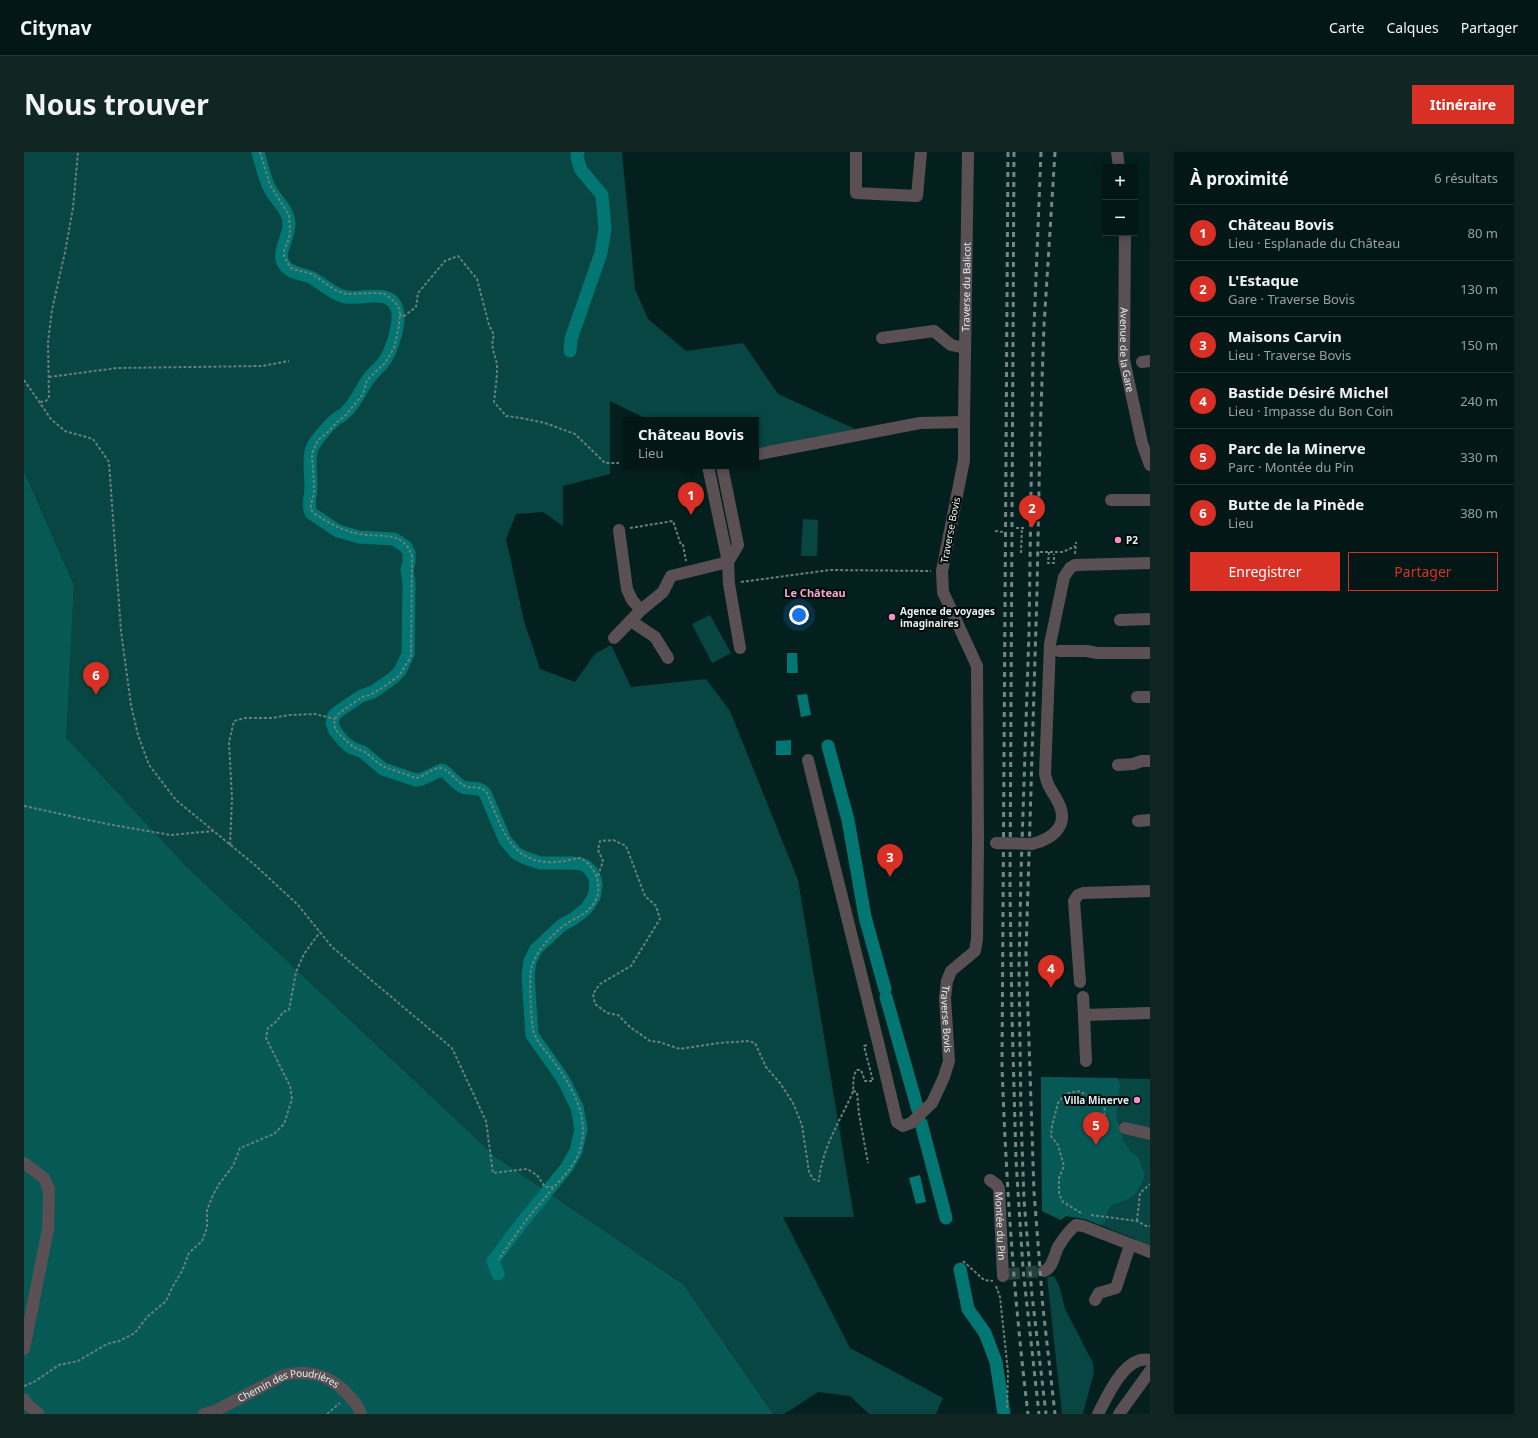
<!DOCTYPE html>
<html lang="fr">
<head>
<meta charset="utf-8">
<style>
	:root { --surface:#031816; --page:#112523; --text:#f1f3f6; --muted:#97a0a1; --line:#243735; --accent:#d93025 }
	body { margin:0; font-family:"Noto Sans",sans-serif; background:var(--page); color:var(--text) }
	.controls { position:absolute; right:12px; top:12px; display:grid; overflow:hidden; border-radius:0px; box-shadow:0 2px 10px #0003 }
	.controls button { width:36px; height:36px; display:grid; place-items:center; padding:0; border:0; border-bottom:1px solid var(--line); background:var(--surface); color:var(--text); font:20px sans-serif }
	.you { position:absolute; left:775px; top:463px; width:14px; height:14px; margin:-10px; border:3px solid #fff; border-radius:50%; background:#1a73e8; box-shadow:0 0 0 6px #1a73e833 }
	.badge { display:grid; place-items:center; width:26px; height:26px; border-radius:50%; background:var(--accent); color:#fff; font-size:13px; font-weight:700 }
	.pin { position:absolute; translate:-50% -33px; filter:drop-shadow(0 1px 2px #0008) }
	.pin::after { content:''; position:absolute; top:21px; width:14px; height:12px; background:inherit; clip-path:polygon(0 0,100% 0,50% 100%) }
	.popup { position:absolute; left:599px; top:265px; width:136px; height:52px; box-sizing:border-box; display:grid; place-content:center; border-radius:0px; background:var(--surface); filter:drop-shadow(0 1px 3px #0005); font-size:13px; white-space:nowrap; color:var(--muted) }
	.popup b { font-size:15px; color:var(--text) }
	.popup::after { content:''; position:absolute; left:50%; top:100%; margin-left:-8px; border:8px solid transparent; border-top-color:var(--surface) }
	.list { margin:0; padding:0; list-style:none }
	h2 { display:flex; justify-content:space-between; align-items:center; height:52px; margin:0; padding:0 16px; font-size:17px }
	h2 small { font-size:13px; font-weight:400; color:var(--muted) }
	.list li { display:grid; grid-template-columns:26px 1fr auto; gap:12px; align-items:center; box-sizing:border-box; height:56px; padding:0 16px; border-top:1px solid var(--line) }
	.list b { display:block; font-size:15px; white-space:nowrap }
	.list p { margin:0; font-size:13px; white-space:nowrap; color:var(--muted) }
	.list em { font-size:13px; font-style:normal; color:var(--muted) }
	.actions { display:flex; gap:8px; padding:12px 16px }
	.actions a { flex:1; padding:9px 0; border:1px solid var(--accent); border-radius:0px; text-align:center; font-size:14px; color:var(--accent) }
	.actions .main { background:var(--accent); color:#fff }
	.map { position:relative; flex:none; width:1126px; height:1262px; overflow:hidden; border-radius:0px }
	header { display:flex; align-items:center; gap:24px; box-sizing:border-box; height:56px; padding:0 20px; background:var(--surface); border-bottom:1px solid var(--line) }
	header strong { font-size:19px }
	nav { display:flex; gap:22px; margin-inline-start:auto; font-size:14px }
	.intro { display:flex; align-items:center; justify-content:space-between; box-sizing:border-box; height:96px; padding:0 24px }
	h1 { margin:0; font-size:28px }
	.button { padding:10px 18px; border-radius:0px; background:var(--accent); color:#fff; font-size:14px; font-weight:700 }
	main { display:flex; gap:24px; padding:0 24px }
	aside { flex:1; background:var(--surface); border-radius:0px; box-shadow:0 2px 10px #0003 }
	.map>svg:first-child { display:block }
	.green { fill:#074643 }
	.forest { fill:#075956 }
	.water { fill:#027672 }
	.lines { fill:none; stroke-linecap:round; stroke-linejoin:round }
	.canal { stroke:#027672; stroke-width:13 }
	.minor-tunnel { stroke:#253f3d; stroke-width:12; stroke-dasharray:12 6; stroke-linecap:butt }
	.path { stroke:#687f7d; stroke-width:2; stroke-dasharray:3 2; stroke-linecap:butt }
	.minor { stroke:#5a5054; stroke-width:12 }
	.rail { stroke:#738987; stroke-width:3; stroke-dasharray:5 5; stroke-linecap:butt }
	.minor-bridge { stroke:#5a5054; stroke-width:12 }
	.poi-dot { fill:#f98fc8; stroke:#010807; stroke-width:1.5 }
	.labels { text-anchor:middle; stroke-width:4; stroke-linejoin:round; paint-order:stroke }
	.street-label { font-size:10px; fill:#e1f1ef; stroke:#010807 }
	.poi-label { font-size:10px; font-weight:bold; fill:#e1f1ef; stroke:#010807; text-anchor:start }
	.neighbourhood-label { font-size:11px; font-weight:bold; fill:#f2a7cd; stroke:#010807 }
</style>
</head>
<body>
<header>
<strong>Citynav</strong>
<nav><a>Carte</a><a>Calques</a><a>Partager</a></nav>
</header>
<div class="intro"><h1>Nous trouver</h1><a class="button">Itinéraire</a></div>
<main>
<div class="map">
<svg width="1126" height="1262" viewBox="0 0 1126 1262">
	<rect width="100%" height="100%" fill="#04201e"/>
	<g class="green">
		<path d="M0 0H598L611 137 624 167 662 199 719 191 754 242 831 277V279L732 297V268H625L586 249V322L539 334V374L519 360 492 362 482 387 500 469 516 517 551 530 571 502 587 493 607 535 682 527 706 559 774 728 830 1065H759L826 1196 919 1246 912 1262H845L826 1244 794 1240 760 1262H749L660 1133 472 1005 163 715 41 586 50 433 0 319Z"/>
		<path d="M779 367 794 368 793 404H777Z"/>
		<path d="M686 463 707 501 688 511 668 472Z"/>
		<path d="M1017 925 1126 927V1097L1109 1091 1111 1087 1061 1067 1042 1064 1037 1068 1018 1059Z"/>
		<path d="M1030 1124 1035 1133 1041 1157 1069 1211 1070 1220 1059 1262H1038L1023 1125Z"/>
	</g>
	<g class="forest">
		<path d="M0 319 50 433 42 586 163 715 472 1005 660 1133 749 1262H0Z"/>
		<path d="M1017 925 1093 926 1096 933 1092 964 1099 988 1106 999 1114 1005 1121 1023C1112 1046 1110 1046 1087 1053L1083 1060 1081 1070 1076 1073 1061 1067 1042 1064 1037 1068 1018 1059Z"/>
	</g>
	<g class="water">
		<path d="M763 501H773L774 521H763Z"/>
		<path d="M783 542 787 563 777 565 773 543Z"/>
		<path d="M767 588V603H752V589Z"/>
		<path d="M896 1023 902 1050 892 1052 885 1026Z"/>
	</g>
	<g class="lines">
		<g class="canal">
			<path d="M234 0C237 11 240 24 245 35 251 48 264 56 265 71 266 87 247 106 266 118 272 122 280 122 286 125 297 130 306 140 318 144 335 150 370 132 374 162 375 175 367 201 359 211 354 217 347 222 343 229 336 239 331 252 321 261 318 264 314 265 311 268 305 273 291 289 288 296 284 307 287 323 287 335 287 344 283 352 287 361L314 379 335 385 370 387 382 395 385 401V410L383 418 385 431 384 502 376 519 369 526 349 540 337 544 315 559 310 563 308 571 311 579 320 590 328 596 339 600 359 617 392 628 398 627 417 618 420 619C426 624 431 630 437 634 445 639 454 633 461 641L481 688 492 701 499 705 516 711H548L557 712 562 714 568 720 571 727 572 733 570 745 562 757 549 767 538 773 512 797 506 809 504 824 508 883 539 927 553 955 557 977 552 999 543 1015 496 1073 469 1109 474 1122"/>
			<path d="M546 199 547 187 577 101 581 77 578 43 557 18 553 5 554 0"/>
			<path d="M804 594 824 668 841 765 861 837"/>
			<path d="M862 845 894 958"/>
			<path d="M897 971 922 1066"/>
			<path d="M936 1117 944 1157 961 1181 972 1210 980 1262"/>
		</g>
		<path class="minor-tunnel" d="M984 1122 1020 1119"/>
		<g class="path">
			<path d="M236 0 246 33 265 63 266 78 265 86 260 99V104L266 115 269 117 288 122 311 138 322 142 352 141 361 142 371 150 375 156 376 161 375 174 370 196 361 211 343 228 339 242 322 263 313 270 302 282 294 288 289 299 288 305C289 316 290 328 290 339 290 345 286 351 287 357 289 362 295 364 299 367 311 374 322 380 336 382 358 386 379 378 388 404L387 504 375 524 358 536 346 543 338 545 314 562 311 567 310 572 311 576 315 582 329 595 341 600 358 614 392 626C400 625 408 616 416 616 425 617 431 628 439 633 447 638 453 632 462 639 476 669 483 707 522 710 534 711 545 708 556 706 573 714 581 739 568 754 560 764 548 767 538 775 525 786 510 801 507 818 505 825 507 875 510 881 513 890 521 898 527 906 547 933 569 967 554 1003 548 1017 535 1029 525 1041 516 1052 506 1062 498 1074 490 1085 482 1097 474 1108"/>
			<path d="M376 162 379 165 392 155 394 141 421 109 434 104 453 127 465 173 470 183C465 198 474 205 473 218 473 228 471 239 470 250L482 264 497 266 521 271 551 282 581 311H595"/>
			<path d="M25 225 93 216 238 214 265 209"/>
			<path d="M0 228 27 267 41 279 69 287 85 310 97 479 107 553 114 583 125 613 152 648 232 714 274 753 308 795 428 896 462 969 469 1021 503 1017 513 1023 521 1035H529"/>
			<path d="M16 250 22 249 25 245 24 190 28 158 41 100 49 56 54 0"/>
			<path d="M606 376 649 369 657 393H659L662 409"/>
			<path d="M992 376H1002"/>
			<path d="M971 379 979 380"/>
			<path d="M1016 400H1039L1051 394"/>
			<path d="M1025 400 1024 411H1030V402"/>
			<path d="M997 401 998 376"/>
			<path d="M1051 402 1052 390"/>
			<path d="M717 430 806 418 907 419"/>
			<path d="M0 654 83 672 147 683 189 679"/>
			<path d="M206 693 208 647 205 590 210 569 221 566H248L265 563 291 562 311 567"/>
			<path d="M574 724 579 709 574 698 576 689 589 688 602 694 621 744 632 754 636 767 607 814 576 832 569 842 571 852 583 861 594 863 606 875 626 889 635 890 656 897 695 891 725 889 731 891 742 915 756 931 769 951 778 973 785 1020 789 1027 795 1029C798 996 815 971 828 942 831 934 827 925 833 918H837L841 929H849L840 894 843 893"/>
			<path d="M829 939 833 940 835 962 844 1011"/>
			<path d="M1057 1061 1039 1050 1035 1042V1026L1040 1014 1034 993 1027 984 1028 974 1034 951 1041 942 1054 939 1081 951 1080 966"/>
			<path d="M1067 1063 1113 1069 1122 1074H1126"/>
			<path d="M1113 1069 1116 1041 1126 1032"/>
			<path d="M939 1109 960 1128 969 1129"/>
			<path d="M972 1134 976 1145 984 1220 983 1258"/>
			<path d="M0 1234 10 1230 35 1213 54 1209 83 1192 95 1189 111 1181 123 1165 142 1149 149 1134 158 1119 165 1101 178 1089 183 1076V1058L189 1043 195 1032 209 1014 216 996 250 982 260 972 268 947 266 934 242 886 244 876 253 869 259 860 265 858 272 820 280 802 296 780"/>
			<path d="M303 1262 316 1251"/>
		</g>
		<g class="minor">
			<path d="M832 0V41L893 44 897 0"/>
			<path d="M1093 0 1095 15"/>
			<path id="s1" d="M1101 81 1100 208 1118 291 1126 313"/>
			<path d="M858 186 910 179 927 193 941 196"/>
			<path d="M1118 210 1126 209"/>
			<path id="s2" d="M940 270 944 0"/>
			<path id="s3" d="M732 303 745 300 896 271 940 270V308L918 419 919 440 953 514 954 691 953 787 951 799 927 819 923 829 921 846 925 909 920 925 908 951 887 971 879 974 873 970 854 890 784 608"/>
			<path d="M684 314 704 410 705 432 716 496"/>
			<path d="M698 314 714 393 704 410"/>
			<path d="M1087 348H1126"/>
			<path d="M595 378 603 437 608 448 617 458"/>
			<path d="M1096 468 1126 467"/>
			<path d="M607 469 631 485 644 506"/>
			<path d="M590 486 617 458 639 440 647 424 704 410"/>
			<path d="M1035 499H1063L1073 501H1126"/>
			<path d="M1113 545H1126"/>
			<path d="M1094 613 1109 612 1118 609H1126"/>
			<path d="M1114 669 1126 668"/>
			<path d="M1008 692C1029 687 1046 673 1034 650 1028 637 1024 638 1021 622L1026 492 1040 425 1046 416 1051 413 1126 411"/>
			<path d="M1056 830 1050 749 1054 743 1059 741 1126 739"/>
			<path d="M1059 845 1060 863 1126 861"/>
			<path d="M1060 863 1062 909"/>
			<path d="M1101 976 1126 982"/>
			<path d="M0 1011 20 1026 25 1038 24 1077 0 1197"/>
			<path id="s4" d="M966 1028 973 1033 975 1037 979 1124"/>
			<path d="M1020 1119C1029 1116 1030 1103 1034 1095 1039 1087 1044 1079 1052 1073L1059 1074 1126 1100"/>
			<path d="M1071 1148 1075 1141 1092 1136 1106 1093"/>
			<path d="M0 1247 3 1252 15 1262"/>
			<path id="s5" d="M180 1262 191 1259 260 1223C288 1217 309 1224 327 1246 332 1251 335 1256 337 1262"/>
			<path d="M1074 1262C1083 1245 1101 1202 1126 1208"/>
			<path d="M1095 1262 1126 1219"/>
		</g>
		<g class="rail">
			<path d="M984 0 978 913C982 1030 990 1146 1004 1262"/>
			<path d="M990 0 986 736 988 864 992 1008 999 1117 1015 1262"/>
			<path d="M1017 0 1009 201 1005 480 997 721 995 816 997 964 1000 1048 1008 1143 1022 1262"/>
			<path d="M1031 0 1020 174 1016 284 1013 440 1002 801 1010 1040 1019 1156 1031 1262"/>
		</g>
		<path class="minor-bridge" d="M972 691 1008 692"/>
	</g>
	<g class="poi-dot">
		<circle cx="1094" cy="388" r="4"/>
		<circle cx="868" cy="465" r="4"/>
		<circle cx="1113" cy="948" r="4"/>
	</g>
	<g class="labels">
		<g class="street-label">
			<text dy="4" stroke="none"><textPath href="#s2" startOffset="135">Traverse du Balicot</textPath></text>
			<text dy="4" stroke="none"><textPath href="#s1" startOffset="117">Avenue de la Gare</textPath></text>
			<text transform="translate(926 378) rotate(-79)" y="4">Traverse Bovis</text>
			<text dy="4" stroke="none"><textPath href="#s3" startOffset="830">Traverse Bovis</textPath></text>
			<text dy="4" stroke="none"><textPath href="#s4" startOffset="50">Montée du Pin</textPath></text>
			<text dy="4" stroke="none"><textPath href="#s5" startOffset="92">Chemin des Poudrières</textPath></text>
		</g>
		<g class="poi-label">
			<text x="1102" y="392">P2</text>
			<text x="876" y="463">Agence de voyages<tspan x="876" dy="12">imaginaires</tspan></text>
			<text x="1105" y="952" text-anchor="end">Villa Minerve</text>
		</g>
		<g class="neighbourhood-label">
			<text x="791" y="445">Le Château</text>
		</g>
	</g>
</svg>
<div class="controls">
<button>+</button>
<button>−</button>
</div>
<div class="you"></div>
<div class="pin badge" style="left:667px;top:363px">1</div>
<div class="popup"><b>Château Bovis</b>Lieu</div>
<div class="pin badge" style="left:1008px;top:376px">2</div>
<div class="pin badge" style="left:866px;top:725px">3</div>
<div class="pin badge" style="left:1027px;top:836px">4</div>
<div class="pin badge" style="left:1072px;top:993px">5</div>
<div class="pin badge" style="left:72px;top:543px">6</div>
</div>
<aside>
<h2>À proximité<small>6 résultats</small></h2>
<ul class="list">
<li><span class="badge">1</span><div><b>Château Bovis</b><p>Lieu · Esplanade du Château</p></div><em>80 m</em></li>
<li><span class="badge">2</span><div><b>L'Estaque</b><p>Gare · Traverse Bovis</p></div><em>130 m</em></li>
<li><span class="badge">3</span><div><b>Maisons Carvin</b><p>Lieu · Traverse Bovis</p></div><em>150 m</em></li>
<li><span class="badge">4</span><div><b>Bastide Désiré Michel</b><p>Lieu · Impasse du Bon Coin</p></div><em>240 m</em></li>
<li><span class="badge">5</span><div><b>Parc de la Minerve</b><p>Parc · Montée du Pin</p></div><em>330 m</em></li>
<li><span class="badge">6</span><div><b>Butte de la Pinède</b><p>Lieu</p></div><em>380 m</em></li>
</ul>
<div class="actions"><a class="main">Enregistrer</a><a>Partager</a></div>
</aside>
</main>
</body>
</html>
